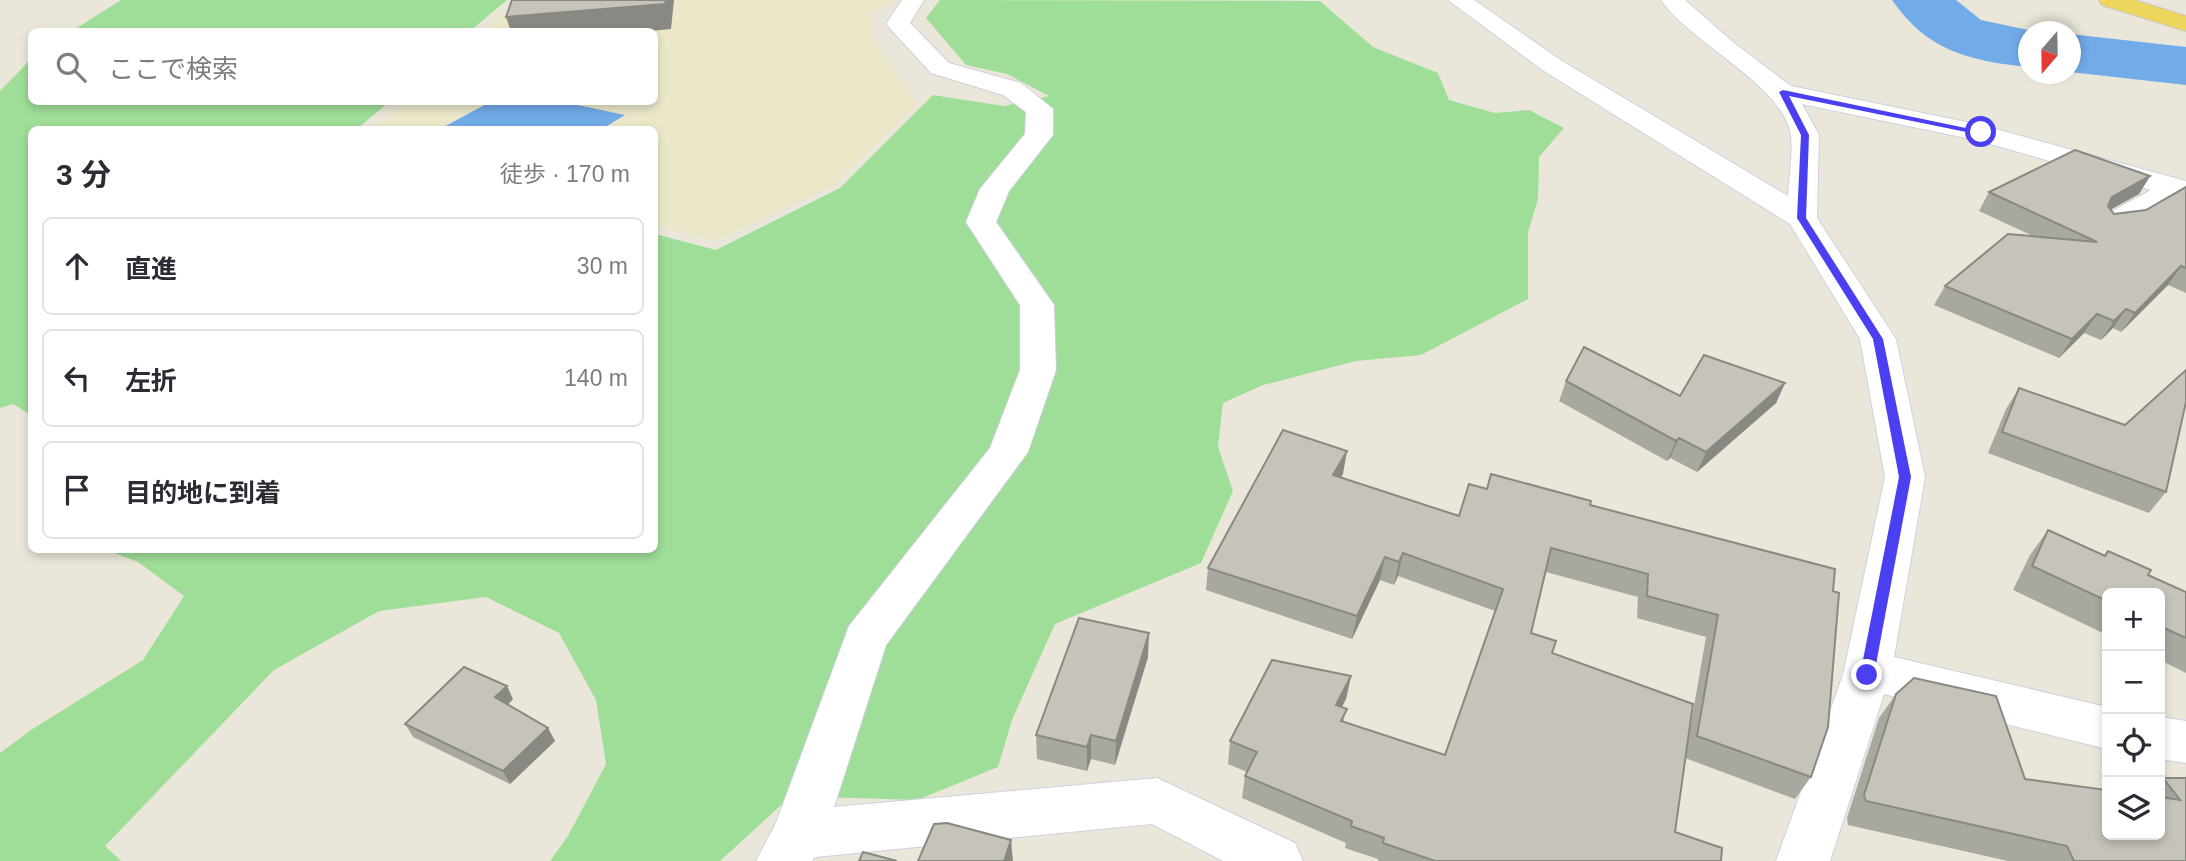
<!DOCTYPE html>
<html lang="ja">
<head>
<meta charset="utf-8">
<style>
	:root { --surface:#fff; --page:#f2f2f3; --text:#2b2b33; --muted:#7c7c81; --line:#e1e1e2 }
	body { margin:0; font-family:Arial,"Noto Sans JP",sans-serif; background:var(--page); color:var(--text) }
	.controls { position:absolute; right:21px; bottom:21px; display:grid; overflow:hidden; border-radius:10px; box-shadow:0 4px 10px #0003 }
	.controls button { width:63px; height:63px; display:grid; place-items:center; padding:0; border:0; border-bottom:2px solid var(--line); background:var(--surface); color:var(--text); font:35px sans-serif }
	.compass { position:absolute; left:2018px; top:21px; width:63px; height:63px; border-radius:50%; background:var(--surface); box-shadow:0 4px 10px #0003; rotate:200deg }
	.stop { position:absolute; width:21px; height:21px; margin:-16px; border:5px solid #4b40f1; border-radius:50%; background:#fff }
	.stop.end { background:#4b40f1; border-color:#fff; box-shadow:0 2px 7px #0008 }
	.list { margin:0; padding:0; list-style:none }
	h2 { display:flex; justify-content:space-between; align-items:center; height:91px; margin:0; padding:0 28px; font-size:30px }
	h2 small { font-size:23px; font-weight:400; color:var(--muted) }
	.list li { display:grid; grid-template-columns:46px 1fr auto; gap:21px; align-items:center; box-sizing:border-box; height:98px; margin:0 14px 14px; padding:0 14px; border:2px solid var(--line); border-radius:10px }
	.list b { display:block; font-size:26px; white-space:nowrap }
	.list em { font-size:23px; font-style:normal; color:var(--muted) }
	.icon { flex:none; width:38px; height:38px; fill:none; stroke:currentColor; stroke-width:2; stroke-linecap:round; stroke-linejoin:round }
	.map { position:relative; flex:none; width:2186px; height:861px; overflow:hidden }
	.search { position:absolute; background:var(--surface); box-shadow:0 4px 10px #0003; left:28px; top:28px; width:630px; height:77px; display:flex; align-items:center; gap:18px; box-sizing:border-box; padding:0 24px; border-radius:10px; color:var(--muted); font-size:26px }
	.panel { position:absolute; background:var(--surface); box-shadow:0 4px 10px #0003; left:28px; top:126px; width:630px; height:427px; border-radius:10px }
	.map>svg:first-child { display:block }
	.education { fill:#ebe8ca }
	.green { fill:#9fde98 }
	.water { fill:#71abe8 }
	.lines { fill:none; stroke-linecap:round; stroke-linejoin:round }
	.river { fill:#71abe8; fill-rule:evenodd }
	.minor-casing { stroke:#d0cfe0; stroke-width:2 }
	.trunk-casing { stroke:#c7c7c7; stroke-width:2 }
	.minor { fill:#fff; fill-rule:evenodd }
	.trunk { fill:#eed65c; fill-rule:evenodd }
	.wall { fill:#a9a8a0 }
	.shaded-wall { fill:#8a8882 }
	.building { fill:#c5c3ba; stroke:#8a8882; stroke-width:2 }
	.route { fill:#4b40f1 }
</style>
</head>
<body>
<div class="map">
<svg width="2186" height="861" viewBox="0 0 2186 861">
	<rect width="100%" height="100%" fill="#eae7da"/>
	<path class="education" d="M519 0H899L872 13 871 38 918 104 833 186 716 241 655 225 654 130H372L404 102H654V32L484 31Z"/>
	<g class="green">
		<path d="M121 0H507L470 31H72Z"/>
		<path d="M940 0 1320 1 1373 47 1438 73 1449 100 1495 113 1529 110 1564 128 1539 157 1538 199 1528 232V299L1421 355 1356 361 1263 385 1223 403 1218 447 1233 491 1201 563 1055 624 1012 720 998 767 917 800 791 796 720 861H550L568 836 606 764 596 700 559 633 486 597 379 611 274 670 105 846 121 861H0V753L31 730 143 660 184 596 138 562 107 550H654L655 234 716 250 840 188 933 95 1004 106 1049 96 1007 74 966 65 926 18Z"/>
		<path d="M31 59 32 102H389L357 129 32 130 31 415 13 404 0 408V91Z"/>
	</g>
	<path class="water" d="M490 102H563L625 115 602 129H440Z"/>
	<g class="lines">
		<g class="river">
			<path d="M1892 0H1956L1981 20 2037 32H2028V67C1970 61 1927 51 1892 0Z"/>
			<path d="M2070 34 2186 47V85L2070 72Z"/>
		</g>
		<g class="minor-casing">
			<g id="minor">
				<path d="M902 0H924L910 23 949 63 1021 83 1053 109V135L1009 191 996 222 1054 305 1056 370 1028 452 886 645 834 807 1157 778 1295 843 1303 861H1223L1152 824 815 857 812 861H756L776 823 849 626 990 448 1020 370V305L966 222 980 189 1025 134 1026 112 1003 95 931 73 886 24Z"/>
				<path d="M1448 0H1474L1562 61 1788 196C1789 177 1793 156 1791 137 1787 87 1690 43 1661 0H1685L1734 43 1791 86 1981 125 2186 181V200L2180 198C2158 211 2129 236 2103 230L2099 223 2103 216 2151 190 1976 140 1802 104 1819 135 1817 218 1896 339 1925 477 1894 657 2107 707V749L1884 694 1830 861H1776L1843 675 1885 477 1860 339 1790 224 1544 71Z"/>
				<path d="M2160 717 2186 721V763L2160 759Z"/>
			</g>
		</g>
		<g class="trunk-casing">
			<path id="trunk" d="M2099 0H2134L2186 16V31L2102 5Z"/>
		</g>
		<use href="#minor" class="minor"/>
		<use href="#trunk" class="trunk"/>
	</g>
	<g class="wall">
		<path d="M2150 176 2139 194 2111 209 2114 214 2146 210 2186 187V293L2168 285 2121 332 2113 328 2101 340 2084 333 2059 358 1934 305 1945 286 2035 237 1979 211 1989 192Z"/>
		<path d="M1566 381 1680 396 1785 383 1776 403 1697 472 1670 458 1667 461 1559 401Z"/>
		<path d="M2019 388 2166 492 2149 513 1988 453 2006 409Z"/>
		<path d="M1343 474 1341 477 1459 516 1487 489 1590 505 1835 569 1811 777 1795 799 1685 758 1706 637 1637 618 1638 597 1546 572 1531 633 1552 653 1675 832 1721 861H1378V859L1345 848 1346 843 1242 798 1245 776 1247 772 1228 764 1230 741 1351 676 1346 699 1342 707 1344 722 1445 755 1495 611 1398 576 1394 585 1380 580 1352 639 1206 590 1208 568Z"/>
		<path d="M2048 530 2104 555 2108 551 2148 575 2186 592V673L2160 660V593H2107V635L2013 590 2030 555Z"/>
		<path d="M1148 657 1115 765 1091 759 1087 771 1037 759 1036 735Z"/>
		<path d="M1896 694 2025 779 2160 835V781L2163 778H2186V861H2008L1848 825 1847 818 1879 718Z"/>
		<path d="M513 699 508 705 555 741 510 784 413 737 405 724Z"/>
	</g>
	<g class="shaded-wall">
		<path d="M666 0H674L671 29 642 32H511L506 17Z"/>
		<path d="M2150 176 2139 194 2101 215 2112 197Z"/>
		<path d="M2181 266 2168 285 2121 332 2135 313Z"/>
		<path d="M2126 309 2113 328 2101 340 2114 321Z"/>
		<path d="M2097 314 2084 333 2059 358 2072 339Z"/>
		<path d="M1785 383 1776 403 1697 472 1706 452Z"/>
		<path d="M1679 438 1670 458 1667 461 1676 441Z"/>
		<path d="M1347 451 1343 474 1329 497 1333 475Z"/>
		<path d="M1403 553 1398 576 1394 585 1399 562Z"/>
		<path d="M1385 557 1380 580 1352 639 1357 616Z"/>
		<path d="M1149 633 1148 657 1115 765 1116 741Z"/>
		<path d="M1351 676 1346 699 1331 728 1336 705Z"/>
		<path d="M507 686 513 699 502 710 495 697Z"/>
		<path d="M548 728 555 741 510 784 503 771Z"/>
		<path d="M1091 735V759L1087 771V747Z"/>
		<path d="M1011 840 1013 861H1004Z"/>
	</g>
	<g class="building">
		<path d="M512 0H666L665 4 506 17Z"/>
		<path d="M2075 150 2150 176 2112 197 2108 206 2114 214 2146 210 2186 187V268L2181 266 2135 313 2126 309 2114 321 2097 314 2072 339 1945 286 2008 234 2097 242 1989 192Z"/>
		<path d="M1584 347 1680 396 1704 355 1785 383 1706 452 1679 438 1676 441 1566 381Z"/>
		<path d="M2186 370V402L2166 492 2002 432 2019 388 2125 425Z"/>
		<path d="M1283 430 1347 451 1333 475 1459 516 1469 484 1487 489 1491 474 1591 501 1590 505 1835 569 1833 591 1839 593 1828 727 1811 777 1697 736 1718 615 1647 596 1648 574 1551 548 1531 633 1556 641 1552 653 1693 704 1675 832 1722 848 1721 861H1435L1383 843 1384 838 1351 826 1352 821 1245 776 1257 752 1230 741 1272 660 1351 676 1336 705 1347 709 1341 721 1445 755 1503 589 1403 553 1399 562 1385 557 1357 616 1208 568Z"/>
		<path d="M2048 530 2105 556 2108 551 2151 570 2148 575 2186 592V638L2160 626V593H2107V601L2032 566Z"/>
		<path d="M1079 618 1149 633 1116 741 1091 735 1087 747 1036 735Z"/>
		<path d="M464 667 507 686 495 697 548 728 503 771 405 724Z"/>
		<path d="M1914 678 1996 696 2025 779 2107 790V835H2160V797L2180 800 2163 778H2186V861H2074L2067 846 1866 801 1864 795 1896 694Z"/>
		<path d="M947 823 1011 840 1004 861H918L934 824Z"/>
		<path d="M863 852 897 861H859Z"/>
	</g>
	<path class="route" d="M1783 90 1985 132 1981 135 1789 96 1809 135 1806 218 1883 339 1911 477 1874 675 1867 681 1860 675 1899 477 1873 339 1797 218 1801 135 1779 92Z"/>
</svg>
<div class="controls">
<button>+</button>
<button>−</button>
<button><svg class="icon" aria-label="locate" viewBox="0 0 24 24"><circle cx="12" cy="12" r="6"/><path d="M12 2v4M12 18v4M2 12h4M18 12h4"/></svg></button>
<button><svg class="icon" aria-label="layers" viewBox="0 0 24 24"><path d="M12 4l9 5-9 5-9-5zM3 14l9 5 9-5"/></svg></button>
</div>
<svg class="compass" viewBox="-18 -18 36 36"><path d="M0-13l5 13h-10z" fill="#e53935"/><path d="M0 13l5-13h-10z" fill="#7c7c81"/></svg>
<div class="stop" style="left:1981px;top:132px"></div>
<div class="stop end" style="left:1867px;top:675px"></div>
<div class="search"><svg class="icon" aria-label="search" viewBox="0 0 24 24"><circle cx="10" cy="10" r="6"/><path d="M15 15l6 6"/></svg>ここで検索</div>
<section class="panel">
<h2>3 分<small>徒歩 · 170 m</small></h2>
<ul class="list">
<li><svg class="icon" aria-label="ahead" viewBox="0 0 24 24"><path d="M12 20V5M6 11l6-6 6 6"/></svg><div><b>直進</b></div><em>30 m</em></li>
<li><svg class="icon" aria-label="left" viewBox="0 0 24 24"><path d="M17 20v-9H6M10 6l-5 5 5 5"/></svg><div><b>左折</b></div><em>140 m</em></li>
<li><svg class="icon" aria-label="arrive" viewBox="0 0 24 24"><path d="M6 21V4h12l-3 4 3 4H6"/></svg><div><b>目的地に到着</b></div></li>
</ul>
</section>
</div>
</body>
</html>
